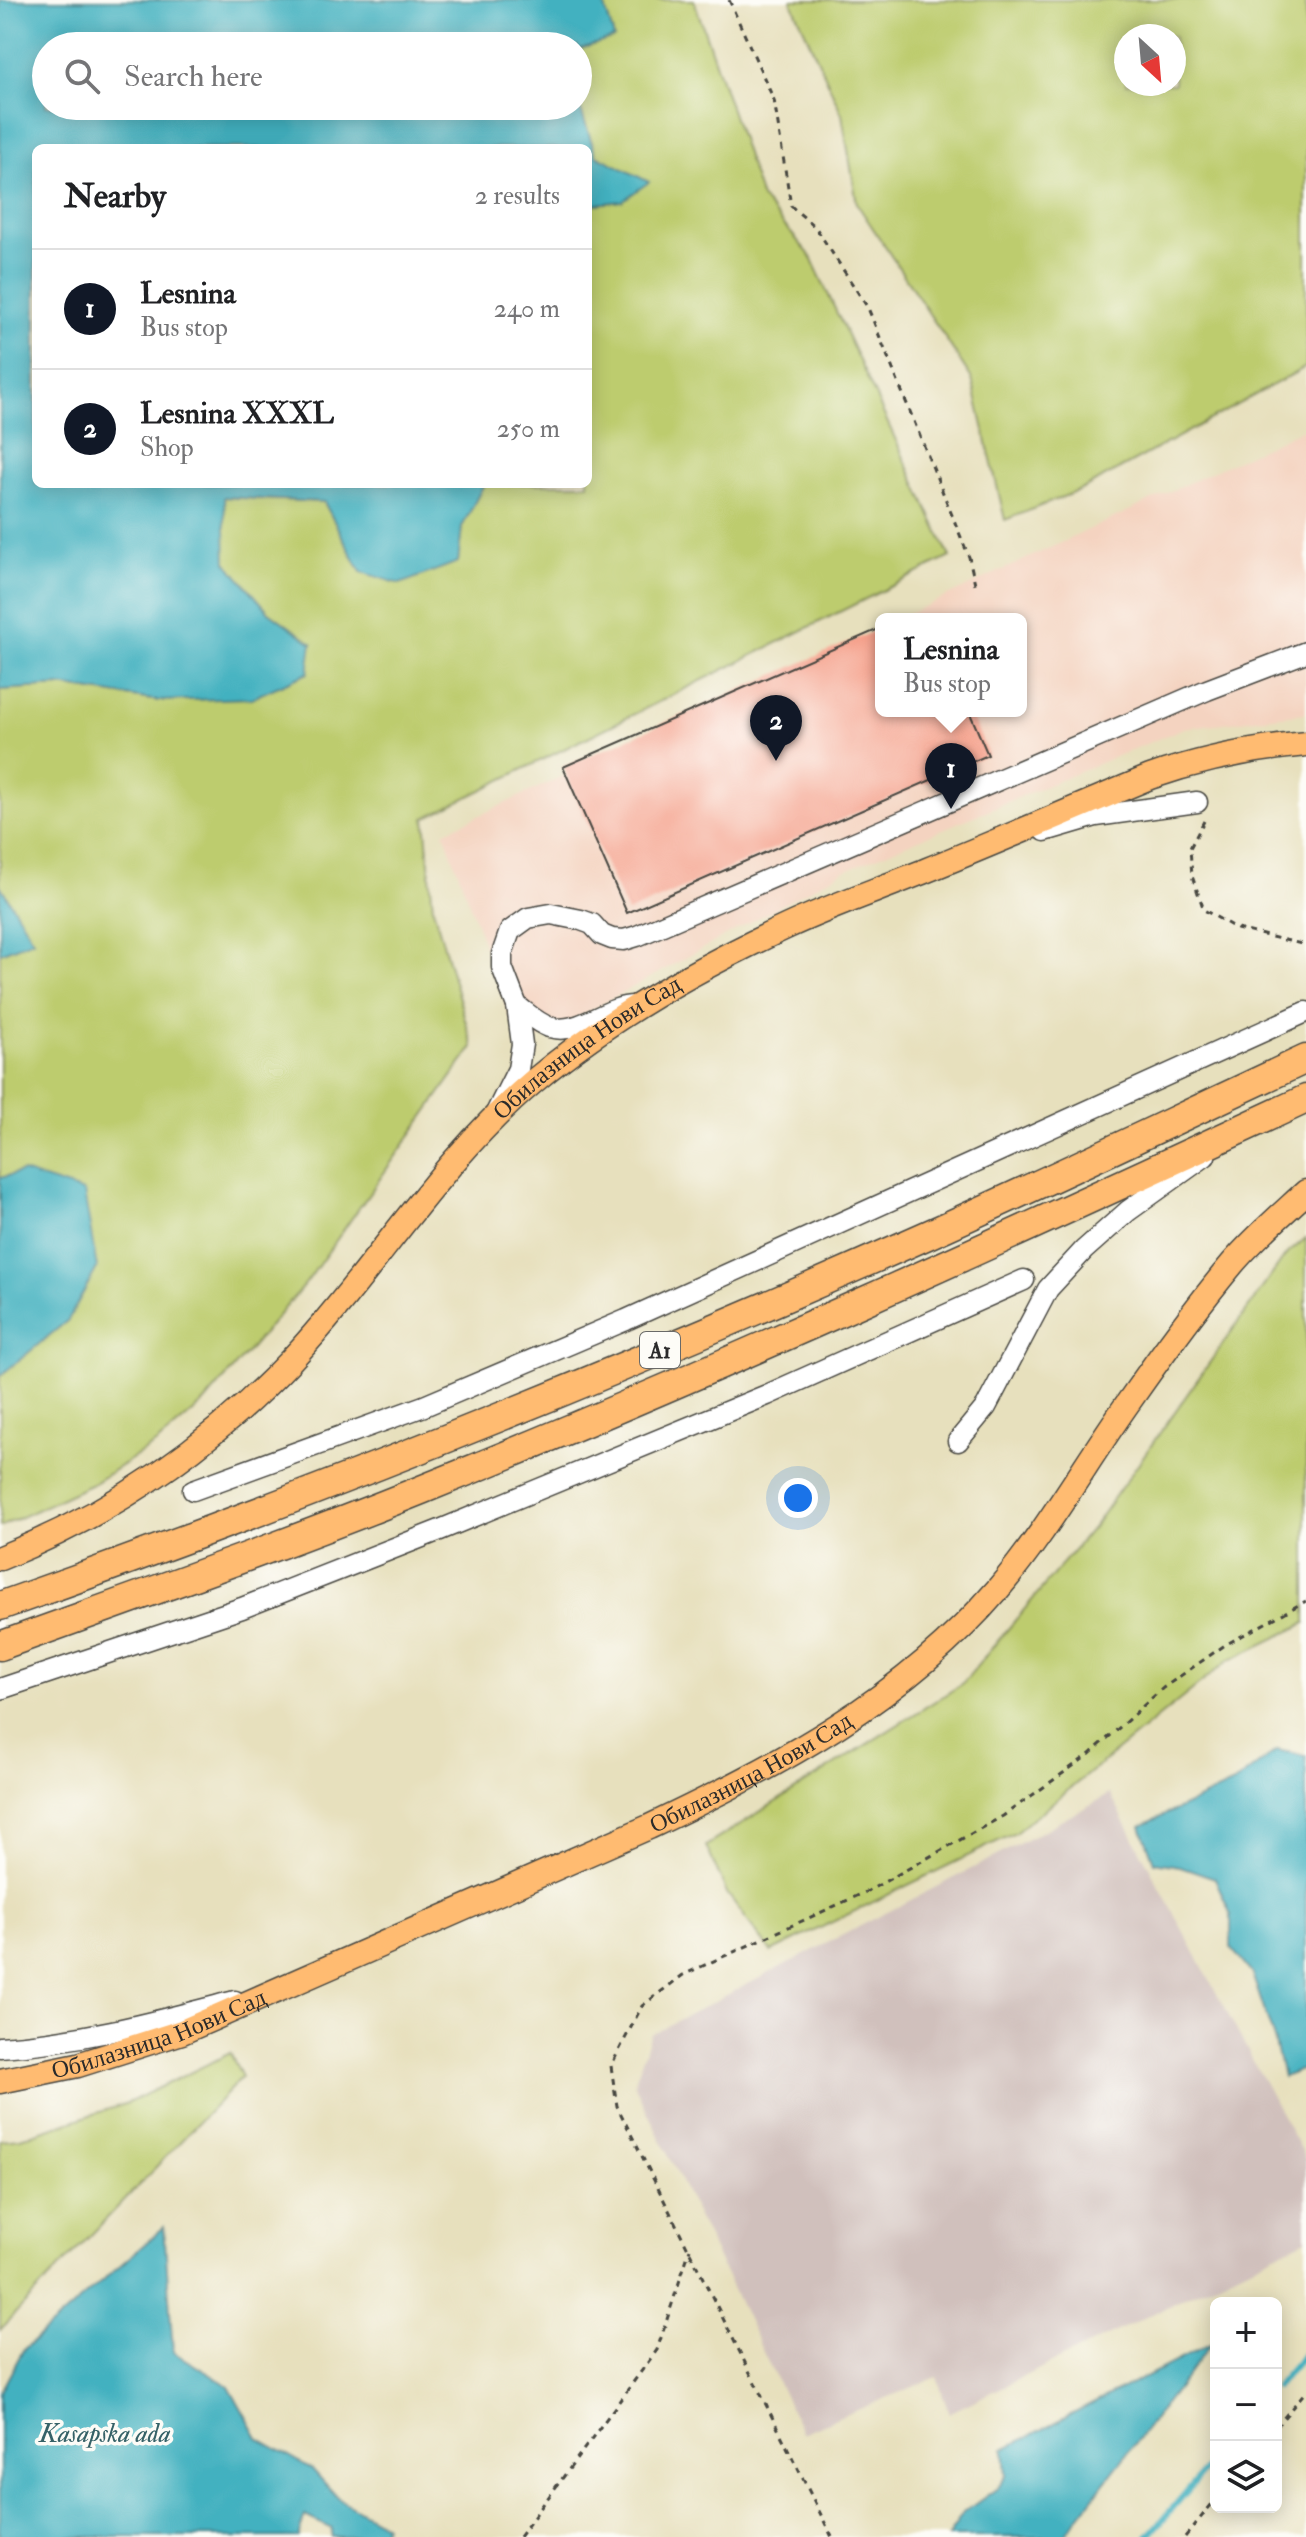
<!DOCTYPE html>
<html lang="en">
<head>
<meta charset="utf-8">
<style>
	:root { --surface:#fff; --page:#f6f6f6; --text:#202124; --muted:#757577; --line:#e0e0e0; --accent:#111827 }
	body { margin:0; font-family:"IM FELL Double Pica",serif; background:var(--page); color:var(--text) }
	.controls { position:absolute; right:24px; bottom:24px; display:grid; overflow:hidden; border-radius:12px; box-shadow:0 4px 20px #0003 }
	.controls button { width:72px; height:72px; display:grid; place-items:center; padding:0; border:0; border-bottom:2px solid var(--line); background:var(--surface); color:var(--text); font:40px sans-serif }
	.compass { position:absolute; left:1114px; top:24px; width:72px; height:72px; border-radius:50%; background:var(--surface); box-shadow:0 4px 20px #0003; rotate:154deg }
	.you { position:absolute; left:798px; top:1498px; width:28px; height:28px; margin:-20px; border:6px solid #fff; border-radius:50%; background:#1a73e8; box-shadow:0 0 0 12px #1a73e833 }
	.badge { display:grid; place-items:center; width:52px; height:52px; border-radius:50%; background:var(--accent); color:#fff; font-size:26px; font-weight:700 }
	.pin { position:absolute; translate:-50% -66px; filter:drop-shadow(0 2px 4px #0008) }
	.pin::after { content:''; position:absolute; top:42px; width:28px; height:24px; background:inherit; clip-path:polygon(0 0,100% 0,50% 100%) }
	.popup { position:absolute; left:875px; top:613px; width:152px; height:104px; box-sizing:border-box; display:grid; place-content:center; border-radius:12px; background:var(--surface); filter:drop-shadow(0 2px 6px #0005); font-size:26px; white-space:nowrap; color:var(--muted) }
	.popup b { font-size:30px; color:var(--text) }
	.popup::after { content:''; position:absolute; left:50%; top:100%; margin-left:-16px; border:16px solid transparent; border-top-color:var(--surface) }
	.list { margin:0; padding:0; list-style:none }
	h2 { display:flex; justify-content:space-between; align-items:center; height:104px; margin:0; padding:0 32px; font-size:34px }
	h2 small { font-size:26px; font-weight:400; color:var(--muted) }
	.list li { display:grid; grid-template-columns:52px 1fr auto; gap:24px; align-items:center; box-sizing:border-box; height:120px; padding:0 32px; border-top:2px solid var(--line) }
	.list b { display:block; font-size:30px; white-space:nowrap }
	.list p { margin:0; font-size:26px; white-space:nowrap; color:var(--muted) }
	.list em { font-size:26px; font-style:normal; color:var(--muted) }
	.icon { flex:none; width:44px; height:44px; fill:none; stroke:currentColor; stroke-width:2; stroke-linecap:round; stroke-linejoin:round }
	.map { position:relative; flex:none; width:1306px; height:2537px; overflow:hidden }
	.search { position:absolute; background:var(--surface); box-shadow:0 4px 20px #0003; left:32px; top:32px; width:560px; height:88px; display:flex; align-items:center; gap:20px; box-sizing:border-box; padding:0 28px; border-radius:44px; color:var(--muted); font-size:30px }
	.panel { position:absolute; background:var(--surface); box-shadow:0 4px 20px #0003; left:32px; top:144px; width:560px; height:344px; border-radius:12px }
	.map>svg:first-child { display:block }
	.built { fill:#f4d3c0 }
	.industrial { fill:#d0c0bc }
	.green { fill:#bdcc6e; stroke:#747c4c; stroke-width:2; fill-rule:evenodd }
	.water { fill:#43b1c0; stroke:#376e76; stroke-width:2 }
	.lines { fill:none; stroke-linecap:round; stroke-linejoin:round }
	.stream { stroke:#43b1c0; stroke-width:6 }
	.building { fill:#f5a28d }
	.minor-casing { stroke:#474641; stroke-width:23 }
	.major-casing { stroke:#474641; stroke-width:27 }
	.highway-casing { stroke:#474641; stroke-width:31 }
	.path { stroke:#474641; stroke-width:3; stroke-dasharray:6 6; stroke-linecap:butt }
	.minor { stroke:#fff; stroke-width:20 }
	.major { stroke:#ffbb71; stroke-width:24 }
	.highway { stroke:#ffbb71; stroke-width:28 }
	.labels { text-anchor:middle; stroke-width:7; stroke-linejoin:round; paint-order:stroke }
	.shield { fill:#fdfcf7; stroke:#6a6a68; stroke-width:2 }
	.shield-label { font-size:22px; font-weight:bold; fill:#2b2b2b }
	.street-label { font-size:24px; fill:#2b2b2b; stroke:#fdfcf7 }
	.water-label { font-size:26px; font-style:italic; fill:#356167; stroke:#fdfcf7 }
</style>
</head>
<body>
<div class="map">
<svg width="1306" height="2537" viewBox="0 0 1306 2537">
	<rect width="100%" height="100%" fill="#fdfcf7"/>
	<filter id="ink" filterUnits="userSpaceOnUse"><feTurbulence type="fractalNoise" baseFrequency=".0125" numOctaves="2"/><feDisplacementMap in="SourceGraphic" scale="16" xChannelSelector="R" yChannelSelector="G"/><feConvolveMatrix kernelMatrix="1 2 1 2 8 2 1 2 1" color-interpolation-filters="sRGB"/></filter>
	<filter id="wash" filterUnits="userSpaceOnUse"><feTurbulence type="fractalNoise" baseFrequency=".006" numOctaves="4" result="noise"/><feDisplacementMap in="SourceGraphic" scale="32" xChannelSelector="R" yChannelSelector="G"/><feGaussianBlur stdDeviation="1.8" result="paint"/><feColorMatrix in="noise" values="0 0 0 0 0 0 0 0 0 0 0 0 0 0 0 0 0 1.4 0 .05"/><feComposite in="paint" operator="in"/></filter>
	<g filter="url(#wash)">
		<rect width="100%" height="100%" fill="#e7e0bd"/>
		<path class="built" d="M1306 428V713L1184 728 843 871 521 1049 444 832 881 627V711H1021V619H898Z"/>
		<path class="industrial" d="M1110 1794 1306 2160V2239L949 2413 937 2377 802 2433 634 2084 651 2034 1006 1851Z"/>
		<g class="green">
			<path d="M603 0H694L761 198 810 255 950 557 425 818 433 908 473 1047 306 1283 205 1402 157 1443 92 1484 0 1527V1376L68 1320 22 1172 0 1178V953L32 940 0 885V690L60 686 160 701 312 643 269 612 225 562 224 497 324 502 361 572 458 562 462 527 484 484H588V205L622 201 596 155 578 102 579 49 614 38Z"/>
			<path d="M791 0H1306V367L1083 489 1005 520 972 379 857 204 842 114ZM1126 36H1174V84H1126Z"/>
			<path d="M1306 1238V1623L1228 1661 1015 1833 771 1952 727 1893 706 1846 962 1684 1094 1526 1285 1256Z"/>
			<path d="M230 2053 242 2077 0 2330V2140L20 2138 128 2103Z"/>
		</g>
		<g class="water">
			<path d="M0 0H603L614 38 580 49 578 65V46H46V106H578V102L596 155 649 182 622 201 588 205V148H36V484H484L462 527 458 562 400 584 361 572 324 502 224 497 226 562 269 612 312 643 308 673 252 698 160 701 60 686 0 690Z"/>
			<path d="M0 885 33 940 0 953Z"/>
			<path d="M22 1172 84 1192 97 1268 68 1320 0 1376V1178Z"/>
			<path d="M1277 1750 1306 1756V2068L1283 2077 1274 2039 1252 1974 1231 1948V1915L1215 1878 1180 1866 1154 1862 1141 1826 1234 1783Z"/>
			<path d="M164 2227 173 2352 229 2386 258 2438 312 2469 339 2499 385 2525 382 2537H331L332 2529 305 2516 298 2537H0V2393L23 2350Z"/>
			<path d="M1212 2343 1063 2537H948L963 2513 996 2489 1006 2476 1004 2449Z"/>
		</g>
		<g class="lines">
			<g class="stream">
				<path d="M1276 2387 1306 2352"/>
				<path d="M1148 2537 1216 2457"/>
			</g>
		</g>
		<g id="blocks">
			<path class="building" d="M881 628V711H969L988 755 627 913 563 767Z"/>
		</g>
	</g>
	<g filter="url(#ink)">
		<use href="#blocks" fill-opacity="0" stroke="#474641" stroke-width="2"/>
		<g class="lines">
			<g class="minor-casing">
				<g id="minor">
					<path d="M1045 831 1096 816 1197 802"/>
					<path d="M517 1006C527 1013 537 1023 549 1027 579 1036 605 1006 634 1006"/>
					<path d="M495 1115 518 1069 522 1044 517 1006 502 967V954L510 931 528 918 551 914 581 920 592 924 602 935 612 939 624 940 637 936 1207 690 1306 652"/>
					<path d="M958 1441 986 1407 1048 1289 1084 1250 1128 1211 1205 1156"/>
					<path d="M193 1490 424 1406 626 1320 1306 1012"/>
					<path d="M0 1689 242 1608 440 1530 767 1395 1024 1280"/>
					<path d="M0 2047C81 2042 157 2021 235 2001"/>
				</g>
			</g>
			<g class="major-casing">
				<g id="major">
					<path id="s1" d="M0 1558C111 1514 209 1447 291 1360 375 1270 439 1161 534 1081 609 1018 699 967 788 926 833 905 881 889 927 870 1001 840 1075 808 1150 777 1202 759 1251 749 1306 744"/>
					<path id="s2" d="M0 2081 78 2065 182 2032 649 1827C779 1765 903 1700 998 1589 1048 1530 1085 1463 1130 1400 1162 1354 1196 1307 1232 1264 1254 1238 1281 1215 1306 1192"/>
				</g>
			</g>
			<g class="highway-casing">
				<g id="highway">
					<path d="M0 1606C316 1495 626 1370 932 1233 1057 1177 1181 1117 1306 1059"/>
					<path d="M0 1646C141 1595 282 1546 421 1490 720 1370 1013 1235 1306 1099"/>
				</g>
			</g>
			<g class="path">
				<path d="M729 0 774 100 791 206 816 228 868 308 969 557 976 588"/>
				<path d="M1204 821 1190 848 1192 876 1204 910 1237 929 1306 945"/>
				<path d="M1276 2427 1306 2391"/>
				<path d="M519 2537 657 2350 690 2249"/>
				<path d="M832 2537 617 2106 611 2066 642 2006 683 1975 868 1891 1003 1816 1090 1754 1163 1688 1225 1645 1306 1601"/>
				<path d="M1185 2537 1216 2499"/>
			</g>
			<use href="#minor" class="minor"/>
			<use href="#major" class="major"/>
			<use href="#highway" class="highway"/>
		</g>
	</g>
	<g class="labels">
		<rect class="shield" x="640" y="1332" width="40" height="36" rx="6"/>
		<g class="shield-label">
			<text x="660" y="1358">A1</text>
		</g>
		<g class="street-label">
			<text dy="8" stroke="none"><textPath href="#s1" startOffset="788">Обилазница Нови Сад</textPath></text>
			<text dy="8" stroke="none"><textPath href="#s2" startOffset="814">Обилазница Нови Сад</textPath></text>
			<text dy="8" stroke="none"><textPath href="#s2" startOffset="166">Обилазница Нови Сад</textPath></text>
		</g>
		<g class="water-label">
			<text x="105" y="2442">Kasapska ada</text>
		</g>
	</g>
</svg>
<div class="controls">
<button>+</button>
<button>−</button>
<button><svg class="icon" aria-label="layers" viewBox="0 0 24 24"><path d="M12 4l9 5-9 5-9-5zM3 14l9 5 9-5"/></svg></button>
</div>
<svg class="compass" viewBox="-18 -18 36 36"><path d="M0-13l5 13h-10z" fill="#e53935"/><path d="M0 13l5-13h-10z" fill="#757577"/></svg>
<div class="you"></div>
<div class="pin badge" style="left:951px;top:809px">1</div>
<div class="popup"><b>Lesnina</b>Bus stop</div>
<div class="pin badge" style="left:776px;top:761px">2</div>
<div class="search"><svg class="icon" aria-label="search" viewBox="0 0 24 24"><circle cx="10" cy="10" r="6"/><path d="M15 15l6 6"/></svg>Search here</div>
<section class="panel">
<h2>Nearby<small>2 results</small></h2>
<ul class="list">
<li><span class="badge">1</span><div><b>Lesnina</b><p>Bus stop</p></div><em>240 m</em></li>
<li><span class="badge">2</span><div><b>Lesnina XXXL</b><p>Shop</p></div><em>250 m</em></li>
</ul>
</section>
</div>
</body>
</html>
